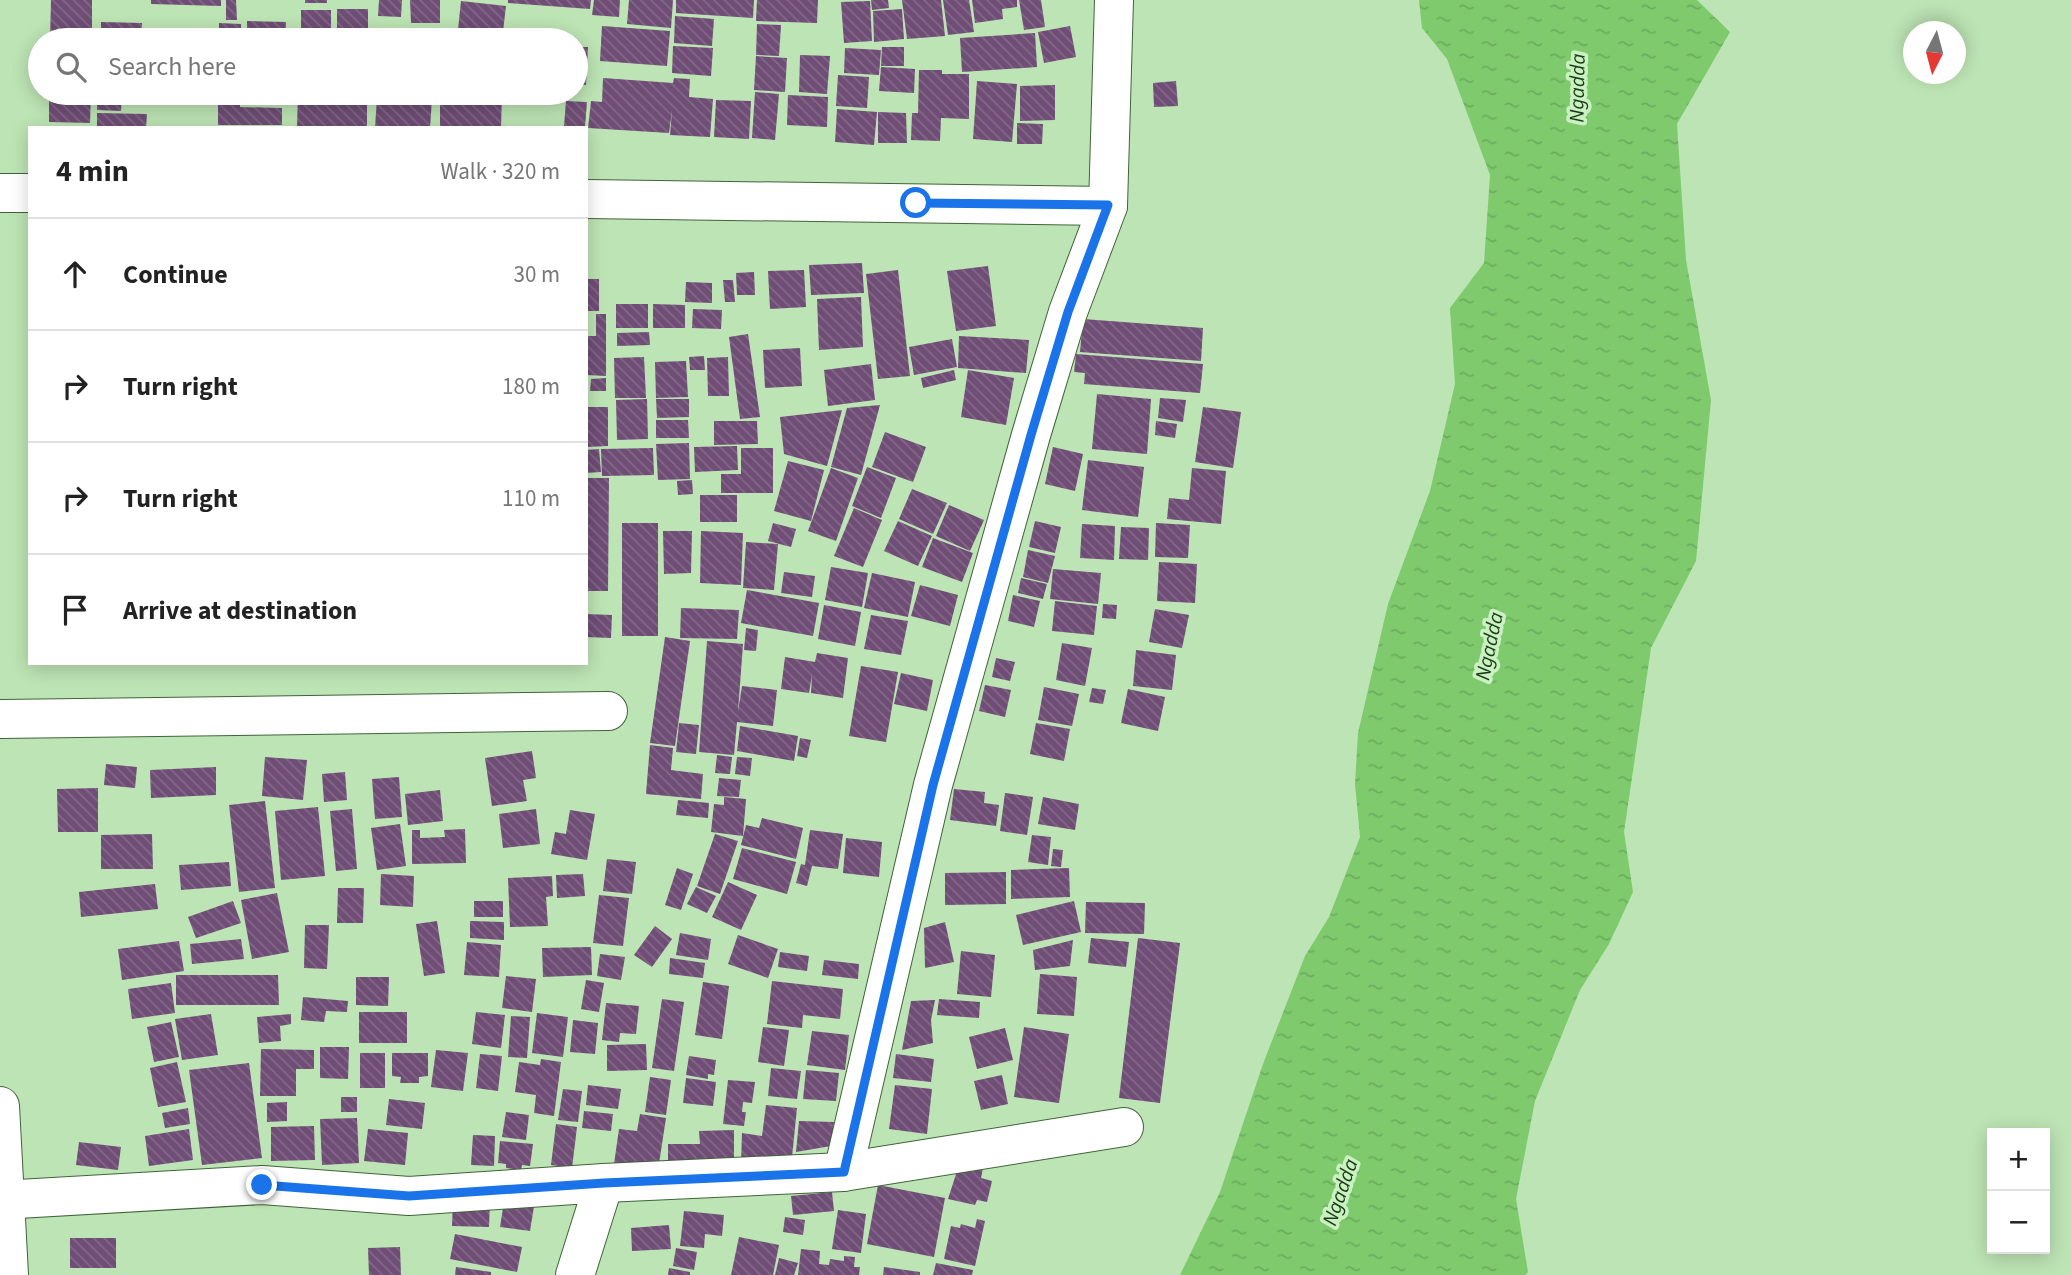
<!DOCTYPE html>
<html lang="en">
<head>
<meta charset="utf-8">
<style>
	:root { --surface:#fff; --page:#f2f2f2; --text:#222; --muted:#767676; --line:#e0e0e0 }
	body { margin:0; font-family:"Source Sans 3",sans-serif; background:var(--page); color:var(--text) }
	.controls { position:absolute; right:21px; bottom:21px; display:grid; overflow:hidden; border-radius:0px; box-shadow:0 4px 18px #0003 }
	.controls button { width:63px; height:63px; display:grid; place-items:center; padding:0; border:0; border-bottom:2px solid var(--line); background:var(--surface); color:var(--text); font:35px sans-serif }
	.compass { position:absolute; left:1903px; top:21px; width:63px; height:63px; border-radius:50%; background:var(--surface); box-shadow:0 4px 18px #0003; rotate:186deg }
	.stop { position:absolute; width:21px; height:21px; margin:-16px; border:5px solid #1a73e8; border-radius:50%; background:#fff }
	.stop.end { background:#1a73e8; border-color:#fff; box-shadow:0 2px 7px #0008 }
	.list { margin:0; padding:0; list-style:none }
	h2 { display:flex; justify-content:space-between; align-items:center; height:91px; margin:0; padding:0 28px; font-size:30px }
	h2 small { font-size:23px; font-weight:400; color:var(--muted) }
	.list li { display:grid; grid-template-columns:46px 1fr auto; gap:21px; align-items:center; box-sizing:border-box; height:112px; padding:0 28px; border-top:2px solid var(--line) }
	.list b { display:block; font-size:26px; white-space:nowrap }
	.list em { font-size:23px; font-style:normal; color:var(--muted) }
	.icon { flex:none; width:38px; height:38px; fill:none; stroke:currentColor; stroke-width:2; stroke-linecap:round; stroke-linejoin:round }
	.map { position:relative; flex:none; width:2071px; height:1275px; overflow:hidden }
	.search { position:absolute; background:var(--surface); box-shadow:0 4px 18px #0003; left:28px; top:28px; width:560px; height:77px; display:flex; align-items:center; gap:18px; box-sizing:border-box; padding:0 24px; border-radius:38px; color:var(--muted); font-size:26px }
	.panel { position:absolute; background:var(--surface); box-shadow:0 4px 18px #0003; left:28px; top:126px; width:560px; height:539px; border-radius:0px }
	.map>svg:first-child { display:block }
	.water { fill:url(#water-ripples) }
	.building { fill:url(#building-back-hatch) }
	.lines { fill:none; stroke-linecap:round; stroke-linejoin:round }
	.minor-casing { stroke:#416339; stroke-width:40 }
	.minor { stroke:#fff; stroke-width:38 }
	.route { stroke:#1a73e8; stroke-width:9 }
	.labels { text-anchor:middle; stroke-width:7; stroke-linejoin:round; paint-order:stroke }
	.water-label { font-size:21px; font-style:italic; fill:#1c3a15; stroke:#caf1c1 }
</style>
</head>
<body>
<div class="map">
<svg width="2071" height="1275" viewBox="0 0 2071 1275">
	<defs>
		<pattern id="water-ripples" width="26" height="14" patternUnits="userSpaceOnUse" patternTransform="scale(1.75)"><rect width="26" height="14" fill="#7eca6d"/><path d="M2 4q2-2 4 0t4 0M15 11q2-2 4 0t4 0" fill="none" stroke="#6cad5d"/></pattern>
		<pattern id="building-back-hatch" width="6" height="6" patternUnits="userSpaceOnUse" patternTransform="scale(1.75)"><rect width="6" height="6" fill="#6f4d76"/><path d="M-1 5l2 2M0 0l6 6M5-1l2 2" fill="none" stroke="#826986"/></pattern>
	</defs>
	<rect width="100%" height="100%" fill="#bde4b4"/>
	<path class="water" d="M1419 0H1697L1730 32 1677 124 1686 260 1711 400 1696 561 1651 648 1624 832 1633 892 1609 944 1580 990 1535 1101 1516 1199 1528 1272 1526 1275H1180L1220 1192 1263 1064 1305 956 1329 917 1360 837 1355 784 1358 733 1388 604 1430 491 1455 384 1450 308 1484 263 1490 175 1447 59 1422 28Z"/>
	<g class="building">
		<path d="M51 0H92V40H50Z"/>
		<path d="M151 0H221V6L151 4Z"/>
		<path d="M226 0H236L237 20H226Z"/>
		<rect x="305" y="0" width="22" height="3"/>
		<path d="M379 0H402L401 17 378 16Z"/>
		<path d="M410 0H440V23H411Z"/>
		<path d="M508 0H591L590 9 508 3Z"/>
		<path d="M594 0H620L619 17 592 15Z"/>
		<path d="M629 0H673L671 28 627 24Z"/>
		<path d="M676 0H754L753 18 676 13Z"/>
		<path d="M757 0H818L817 23 756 21Z"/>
		<path d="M871 0H888L889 8 872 10Z"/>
		<path d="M902 0H941L945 36 907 39Z"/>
		<path d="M943 0H969L974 32 948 35Z"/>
		<path d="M972 0H1017V7L1002 9 1003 19 975 23Z"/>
		<path d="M1019 0H1041L1045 27 1024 30Z"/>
		<path d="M461 1 506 6 502 40 457 39Z"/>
		<path d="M870 1 872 41 844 43 841 2Z"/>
		<rect x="337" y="9" width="31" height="31"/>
		<path d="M902 9 904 39 874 42 873 11Z"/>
		<path d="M301 10H331V38L301 37Z"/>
		<path d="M675 16 714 19 712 46 674 43Z"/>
		<path d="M247 21 286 22 285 40H263V34H247Z"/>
		<path d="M101 22 142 23 141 40H101Z"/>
		<path d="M219 23 241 24V40H219Z"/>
		<path d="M757 24 781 25 779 56 756 55Z"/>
		<path d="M602 26 670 31 667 66 600 61Z"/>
		<path d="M1070 26 1076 57 1044 63 1038 32Z"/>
		<path d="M1035 33 1037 67 962 72 960 38Z"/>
		<path d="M673 46 713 48 711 76 672 73Z"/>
		<path d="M576 47H588L586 85 576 84Z"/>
		<path d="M882 47H904V66H881Z"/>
		<path d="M845 48 881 50 879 75 844 73Z"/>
		<path d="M800 55 830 56 827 94 799 92Z"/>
		<path d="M756 56 787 58 785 92 754 90Z"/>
		<path d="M881 67 915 69 914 93 879 91Z"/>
		<path d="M919 70H942V74H969V119L941 118 940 141 911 140 912 113H918Z"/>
		<path d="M838 75 869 77 867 108 836 106Z"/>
		<path d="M603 78 673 83 674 78 690 79 689 97 713 99 710 137 670 135 672 110 669 133 588 128 591 101 602 102Z"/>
		<path d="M977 81 1017 84 1012 142 973 139Z"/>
		<path d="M1176 81 1178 106 1154 107 1153 83Z"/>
		<path d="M1055 85V120L1020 121V86Z"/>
		<path d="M755 92 779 94 775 140 752 138Z"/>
		<path d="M49 93H91L90 123 49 122Z"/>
		<path d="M97 93H122L121 111 97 110Z"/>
		<path d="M218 93H240V107L282 108V125H218Z"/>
		<path d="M298 93H367V128H297Z"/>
		<path d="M440 93H502L501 128H440Z"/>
		<path d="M788 95 828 97 827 127 787 125Z"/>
		<path d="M377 97 432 99 430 128H375Z"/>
		<path d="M716 100 751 101 749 139 714 137Z"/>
		<path d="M566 101 587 102 585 127 564 126Z"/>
		<path d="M837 109 877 112 874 145 835 142Z"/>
		<path d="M878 112 906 113 907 143H878Z"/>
		<path d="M97 113 147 114 146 128H97Z"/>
		<path d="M1017 123 1043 124 1042 144H1017Z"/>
		<path d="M862 263 864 293 811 295 809 265Z"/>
		<path d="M988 266 996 326 956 331 947 271Z"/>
		<path d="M804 270 806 307 770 309 768 271Z"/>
		<path d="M898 270 910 376 878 379 866 274Z"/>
		<path d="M754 272 755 295H737L736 273Z"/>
		<rect x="586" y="279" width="13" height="32"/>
		<path d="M723 280H733L735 302H725Z"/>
		<path d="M686 282 712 283V303L685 302Z"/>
		<path d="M861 297 863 347 819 350 817 299Z"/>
		<rect x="616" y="304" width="32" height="24"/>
		<path d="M653 304 685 305V328H653Z"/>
		<path d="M693 309 722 310 721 329 692 328Z"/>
		<path d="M596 314H606V376L586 375V336H596Z"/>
		<path d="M1083 319 1203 328 1201 361 1080 352Z"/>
		<path d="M649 332 650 345 617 346V333Z"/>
		<path d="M748 334 760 417 740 419 729 337Z"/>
		<path d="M959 336 1029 340 1026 373 958 368Z"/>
		<path d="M952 339 957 367 914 375 909 347Z"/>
		<path d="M800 348 802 386 765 388 763 350Z"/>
		<path d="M1076 354 1203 364 1200 393 1084 384 1085 373 1074 372Z"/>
		<path d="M704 356 705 370H690L689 357Z"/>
		<path d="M644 357 646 398H615L614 358Z"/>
		<path d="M728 357 729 396H708L707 358Z"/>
		<path d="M686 361 688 397 656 398 655 362Z"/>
		<path d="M871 364 875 400 828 406 824 370Z"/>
		<path d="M954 370 956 380 923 388 921 378Z"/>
		<path d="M968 370 1014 378 1006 425 961 417Z"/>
		<path d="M606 378V391H590L591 379Z"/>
		<path d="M1097 394 1151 399 1147 454 1092 449Z"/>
		<path d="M1160 398 1186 400 1183 422 1158 418Z"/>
		<path d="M647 399 648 439 617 440 616 400Z"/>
		<path d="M656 399H689V417L657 418Z"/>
		<path d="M880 405 861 475 831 467 847 408Z"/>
		<path d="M586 407H608V446L586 447Z"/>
		<path d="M1203 407 1241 412 1233 468 1195 462Z"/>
		<path d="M842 410 827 466 784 454 780 417Z"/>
		<path d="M656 420H688L689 438H656Z"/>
		<path d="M714 421H757L758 444 714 445Z"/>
		<path d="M1156 421 1177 424 1175 438 1155 435Z"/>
		<path d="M885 432 926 447 913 482 872 467Z"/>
		<path d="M689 443 690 479 658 480 656 444Z"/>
		<path d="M737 446 738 470 695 472 694 447Z"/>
		<path d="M1053 447 1083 454 1075 491 1045 484Z"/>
		<path d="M653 448 654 475 602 476 601 449Z"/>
		<path d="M741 448H773V493H721V474H741Z"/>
		<path d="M599 449 601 472 586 473V450Z"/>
		<path d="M1088 460 1144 467 1138 517 1082 510Z"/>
		<path d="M788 461 824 470 811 521 774 511Z"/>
		<path d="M867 467 896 478 881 518 852 506Z"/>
		<path d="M831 468 858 478 836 541 808 531Z"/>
		<path d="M1192 468 1226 471 1221 524 1167 519 1169 498 1189 500Z"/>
		<path d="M586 478H609L608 591H586Z"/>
		<path d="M692 480 693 494 678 495 677 481Z"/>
		<path d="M912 489 947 503 933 534 899 519Z"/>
		<rect x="700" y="495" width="37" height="27"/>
		<path d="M949 505 984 520 970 551 936 536Z"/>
		<path d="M854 508 882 520 863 567 834 556Z"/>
		<path d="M898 521 932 536 918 566 884 551Z"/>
		<path d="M1035 521 1061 527 1055 553 1029 547Z"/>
		<rect x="622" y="523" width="36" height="113"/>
		<path d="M773 523 796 529 791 547 768 541Z"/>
		<path d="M1156 523 1190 525 1188 558 1155 557Z"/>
		<path d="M1082 524 1115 526 1114 560 1080 558Z"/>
		<path d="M1121 527 1149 528 1148 560 1119 559Z"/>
		<path d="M663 531H692L691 573 664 574Z"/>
		<path d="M701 531 743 533 741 585 700 583Z"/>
		<path d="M933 538 973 553 962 582 922 567Z"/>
		<path d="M746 542 778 544 774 590 743 588Z"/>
		<path d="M1028 550 1055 556 1048 583 1023 577Z"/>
		<path d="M1159 562 1197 564 1195 603 1157 601Z"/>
		<path d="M831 567 868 573 862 607 825 600Z"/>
		<path d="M1053 569 1101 573 1098 604 1050 599Z"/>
		<path d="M784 572 815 576 812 597 781 593Z"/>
		<path d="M872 573 915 582 908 617 864 608Z"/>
		<path d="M1021 578 1047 584 1043 599 1018 593Z"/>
		<path d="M920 585 958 595 950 626 911 616Z"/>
		<path d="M747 590 819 603 813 636 741 623Z"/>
		<path d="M1013 595 1040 601 1034 627 1008 621Z"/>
		<path d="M1055 601 1097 606 1094 635 1052 631Z"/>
		<path d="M1103 604 1117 605 1116 619 1102 618Z"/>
		<path d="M824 605 861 612 855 646 818 639Z"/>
		<path d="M681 608 739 610 737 639 680 638Z"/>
		<path d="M1155 609 1189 615 1182 648 1149 642Z"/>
		<path d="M586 614 612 615 611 638 586 637Z"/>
		<path d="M871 615 908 621 901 655 864 649Z"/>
		<path d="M746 628 758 630 756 651 744 650Z"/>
		<path d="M665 637 690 641 675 746 650 743Z"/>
		<path d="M707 641 743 644 738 712 742 686 777 690 773 726 737 722 734 755 699 752Z"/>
		<path d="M1062 643 1092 648 1085 686 1056 680Z"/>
		<path d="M1136 650 1176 655 1172 690 1133 686Z"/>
		<path d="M817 653 848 658 843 698 811 693 812 675 809 693 781 689 785 657 815 662Z"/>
		<path d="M996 658 1015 662 1010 681 992 677Z"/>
		<path d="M861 666 898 672 886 742 849 736Z"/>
		<path d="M901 673 933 680 927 711 894 704Z"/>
		<path d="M985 685 1011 690 1005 717 979 711Z"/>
		<path d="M1044 687 1079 694 1072 726 1038 720Z"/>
		<path d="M1092 688 1106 690 1103 704 1089 702Z"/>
		<path d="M1128 689 1165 697 1158 731 1121 723Z"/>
		<path d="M679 723 699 725 696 754 676 752Z"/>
		<path d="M1036 723 1070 729 1064 761 1030 754Z"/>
		<path d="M740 726 798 736 794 761 737 751Z"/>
		<path d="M800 738 811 740 807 758 797 756Z"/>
		<path d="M650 745 673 748 671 770 703 774 701 799 646 794Z"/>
		<path d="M532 751 536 778 523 780 527 801 492 806 485 758Z"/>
		<path d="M717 755 732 757 730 774 715 773Z"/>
		<path d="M265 757 307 760 303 800 262 796Z"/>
		<path d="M737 757 752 758 750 776 735 774Z"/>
		<path d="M106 764 137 767 135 788 104 785Z"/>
		<path d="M216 767V795L151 798 150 770Z"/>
		<path d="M345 772 347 800 324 802 322 774Z"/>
		<path d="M399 777 402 817 375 819 372 779Z"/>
		<path d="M719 778 741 780 739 797 717 796Z"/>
		<path d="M98 788V832H58L57 789Z"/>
		<path d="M954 789 985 792 984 803 999 805 996 826 950 820Z"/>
		<path d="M440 790 443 821 408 825 405 794Z"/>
		<path d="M1005 793 1033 797 1027 835 1000 831Z"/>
		<path d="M724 797 746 799 743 836 711 832 714 804 724 805Z"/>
		<path d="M1043 797 1079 804 1075 830 1038 824Z"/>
		<path d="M678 800 709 803 708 818 676 815Z"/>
		<path d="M265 801 275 888 239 892 229 805Z"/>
		<path d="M318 807 325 876 281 880 275 811Z"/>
		<path d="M352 809 357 869 336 871 330 811Z"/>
		<path d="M536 809 540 844 503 848 499 814Z"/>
		<path d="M570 810 595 814 587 860 551 854 555 832 566 834Z"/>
		<path d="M762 818 803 828 796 859 741 845 746 825 759 828Z"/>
		<path d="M400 824 406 866 377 870 371 828Z"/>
		<path d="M465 829 466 863 412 864V830H420V838L445 837 444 830Z"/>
		<path d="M810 830 843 834 838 869 812 866 807 886 796 883 801 864 805 865Z"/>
		<path d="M152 834 153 869H101V835Z"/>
		<path d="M715 834 738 841 720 894 697 886Z"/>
		<path d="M1032 835 1051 837 1048 865 1028 862Z"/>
		<path d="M846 838 882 842 879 877 843 873Z"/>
		<path d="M742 848 796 862 787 894 733 879Z"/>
		<path d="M1053 849 1063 850 1061 867 1051 866Z"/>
		<path d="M607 859 636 862 632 894 603 891Z"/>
		<path d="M229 862 231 886 181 890 179 865Z"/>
		<path d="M677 868 693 874 681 910 665 905Z"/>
		<path d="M1069 868 1070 897 1011 899V870Z"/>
		<path d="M1006 872V904L945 905V873Z"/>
		<path d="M381 874 414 876 413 907 380 905Z"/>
		<path d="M583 874 585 896 557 898 556 875Z"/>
		<path d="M552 876 553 896 546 897 548 926 510 927 508 878Z"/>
		<path d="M728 882 757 895 741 930 712 917Z"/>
		<path d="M155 884 158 909 81 917 79 892Z"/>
		<path d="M696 887 716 896 707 913 687 904Z"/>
		<path d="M338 888H364L363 923H337Z"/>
		<path d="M277 893 289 952 252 959 241 900Z"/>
		<path d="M599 895 629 898 623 946 593 943Z"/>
		<path d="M233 901 241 923 196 938 188 917Z"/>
		<rect x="474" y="901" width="29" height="16"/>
		<path d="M1074 901 1081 932 1023 945 1016 915Z"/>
		<path d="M1086 902 1145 903 1144 934 1085 933Z"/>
		<path d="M437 921 445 973 424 976 416 924Z"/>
		<path d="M470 921 504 922V940L470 938Z"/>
		<path d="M945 922 954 962 925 968 924 928Z"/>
		<path d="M305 925H329L327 969 304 968Z"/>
		<path d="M655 926 672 939 652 967 634 955Z"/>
		<path d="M680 933 711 939 708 960 676 955Z"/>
		<path d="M738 935 778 949 768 978 728 964Z"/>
		<path d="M1091 938 1129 942 1126 967 1088 963Z"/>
		<path d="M1138 938 1180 943 1160 1103 1119 1098Z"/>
		<path d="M241 939 244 959 192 964 190 944Z"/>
		<path d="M1073 940 1070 966 1035 970 1033 950Z"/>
		<path d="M179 941 184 971 122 980 118 949Z"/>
		<path d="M467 942 501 945 499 977 464 975Z"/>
		<path d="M591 947 592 975 543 977 542 948Z"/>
		<path d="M961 951 995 955 991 997 957 994Z"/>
		<path d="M780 952 809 956 807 971 778 967Z"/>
		<path d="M600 954 625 957 621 980 597 976Z"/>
		<path d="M670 958 705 963 703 978 669 974Z"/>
		<path d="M824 960 859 964 858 979 822 975Z"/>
		<path d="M1040 974 1077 977 1074 1016 1037 1014Z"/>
		<path d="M176 975H278L279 1005H176Z"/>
		<path d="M506 976 536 979 532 1012 502 1008Z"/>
		<path d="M356 977H389L388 1006 356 1005Z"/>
		<path d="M586 980 604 983 599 1012 581 1009Z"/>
		<path d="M772 981 843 989 840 1019 803 1015 802 1028 767 1024Z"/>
		<path d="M703 982 729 986 722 1039 695 1035Z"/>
		<path d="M171 983 175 1013 132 1019 128 989Z"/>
		<path d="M303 997 348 1001 347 1012 326 1011 324 1022 301 1020Z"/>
		<path d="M662 999 684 1002 674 1071 652 1068Z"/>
		<path d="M939 999 980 1002 979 1018 937 1015Z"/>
		<path d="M935 1000 931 1020 933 1043 902 1050 911 1001Z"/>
		<path d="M606 1003 639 1006 636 1034 620 1033 619 1042 602 1040Z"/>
		<rect x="359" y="1012" width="48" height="31"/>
		<path d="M476 1012 505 1015 501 1048 472 1044Z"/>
		<path d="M537 1013 568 1017 563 1057 532 1053Z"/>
		<path d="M211 1014 218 1055 182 1060 175 1019Z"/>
		<path d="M291 1014V1024L280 1026 281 1041 259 1043 257 1017Z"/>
		<path d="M511 1016 530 1017 527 1058 508 1057Z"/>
		<path d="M573 1020 598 1023 595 1054 570 1052Z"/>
		<path d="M171 1022 179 1057 154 1062 147 1027Z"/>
		<path d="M763 1027 789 1030 784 1066 758 1062Z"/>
		<path d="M1024 1027 1069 1034 1059 1103 1014 1097Z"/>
		<path d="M1005 1028 1013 1060 977 1069 969 1037Z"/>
		<path d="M812 1031 849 1035 845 1070 807 1065Z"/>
		<path d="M646 1044 647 1070 607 1071V1045Z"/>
		<path d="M320 1047H349L348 1079 320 1078Z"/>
		<path d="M261 1049 314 1050V1069H296V1096H260Z"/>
		<path d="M436 1050 468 1053 463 1091 431 1087Z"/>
		<rect x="360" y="1053" width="25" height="35"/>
		<path d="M392 1053H428V1076L419 1077V1083H400L401 1077 392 1076Z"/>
		<path d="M480 1054 502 1056 498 1091 476 1088Z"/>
		<path d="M896 1054 934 1059 931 1082 893 1078Z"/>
		<path d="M689 1056 716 1060 714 1075 708 1074V1079L686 1075Z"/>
		<path d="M541 1059 561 1062 554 1116 534 1113 536 1095 515 1092 519 1062 540 1065Z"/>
		<path d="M177 1062 186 1102 158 1107 150 1068Z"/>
		<path d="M249 1063 262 1158 202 1165 189 1070Z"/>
		<path d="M771 1068 801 1071 797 1099 768 1096Z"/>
		<path d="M806 1070 839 1073 836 1101 803 1099Z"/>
		<path d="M1002 1075 1008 1104 981 1110 974 1081Z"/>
		<path d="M650 1077 671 1080 666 1115 645 1112Z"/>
		<path d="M686 1078 716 1082 713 1106 683 1103Z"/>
		<path d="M728 1080 755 1082 752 1103 743 1102 742 1112H746L744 1126 723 1124Z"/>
		<path d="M588 1085 621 1089 618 1109 586 1105Z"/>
		<path d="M895 1085 932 1089 927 1134 889 1129Z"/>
		<path d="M563 1089 582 1091 578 1122 558 1120Z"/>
		<rect x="341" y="1097" width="16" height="15"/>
		<path d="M389 1099 425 1103 422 1129 386 1125Z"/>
		<path d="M287 1102V1121L267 1122V1103Z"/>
		<path d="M766 1105 797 1108 792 1157 741 1164 742 1133 762 1136Z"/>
		<path d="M188 1108 190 1124 165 1128 162 1113Z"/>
		<path d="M584 1111 613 1114 611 1131 582 1128Z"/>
		<path d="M506 1112 529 1115 526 1140 502 1137Z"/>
		<path d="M640 1114 666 1118 658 1170 614 1164 619 1129 637 1131Z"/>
		<path d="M357 1118 359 1163 322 1165 320 1119Z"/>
		<path d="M799 1121 834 1122 831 1146 796 1152Z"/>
		<path d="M556 1124 577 1127 572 1168 551 1165Z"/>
		<path d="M314 1126 315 1160 271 1161V1127Z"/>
		<path d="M189 1129 193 1160 149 1166 145 1136Z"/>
		<path d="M368 1129 408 1133 405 1165 364 1161Z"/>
		<path d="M734 1130V1164L668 1165V1144H700L699 1131Z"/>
		<path d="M473 1135 495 1136 494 1166 471 1165Z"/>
		<path d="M500 1141 533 1144 530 1166 522 1165 521 1170 506 1168V1164L498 1163Z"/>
		<path d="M79 1142 121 1147 118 1170 76 1165Z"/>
		<path d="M958 1168H983L981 1178 992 1181 987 1202 977 1200 975 1205 948 1199Z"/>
		<path d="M878 1185 945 1198 934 1257 867 1244Z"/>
		<path d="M832 1192 834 1211 793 1215 791 1196Z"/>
		<path d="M505 1195 535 1200 530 1231 500 1227Z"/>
		<path d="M453 1199 490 1200 489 1227 452 1226Z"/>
		<path d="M838 1210 866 1214 861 1253 832 1249Z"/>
		<path d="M684 1211 724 1215 722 1236 705 1234 704 1248 680 1246Z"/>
		<path d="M785 1217 805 1220 803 1235 783 1232Z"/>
		<path d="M977 1219 985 1221 975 1266 944 1259 951 1226 960 1228 961 1224 975 1228Z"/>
		<path d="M669 1225 671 1249 632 1251 631 1228Z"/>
		<path d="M455 1234 522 1247 517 1272 450 1259Z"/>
		<path d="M739 1237 779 1245 773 1275H731Z"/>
		<rect x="70" y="1238" width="46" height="30"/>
		<path d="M400 1247 401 1275H369L368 1248Z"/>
		<path d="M676 1248 697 1252 694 1270 673 1266Z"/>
		<path d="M801 1249 820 1251 819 1264 829 1265 830 1259 844 1261V1256L855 1257 854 1267H860L859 1275H798Z"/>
		<path d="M779 1258 798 1263 794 1275H775Z"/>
		<path d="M936 1263 973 1270 972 1275H933Z"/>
		<path d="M456 1267 491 1272V1275H455Z"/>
		<path d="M884 1267 920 1272V1275H883Z"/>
		<path d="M669 1268 690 1272V1275H668Z"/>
	</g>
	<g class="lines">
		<g class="minor-casing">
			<g id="minor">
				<path d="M0 193H30"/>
				<path d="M586 199 1108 206"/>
				<path d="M0 719 608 711"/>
				<path d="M0 1106 9 1275"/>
				<path d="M843 1172 933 785 1031 435 1068 312 1108 206 1114 0"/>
				<path d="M0 1200 262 1185 409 1196 604 1183 843 1172 1124 1127"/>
				<path d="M575 1275 604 1183"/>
			</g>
		</g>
		<use href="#minor" class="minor"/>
	</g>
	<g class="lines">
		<path class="route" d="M262 1185 409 1196 604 1183 844 1172 933 785 1031 435 1068 312 1108 205 916 203"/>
	</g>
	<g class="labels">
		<g class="water-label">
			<text transform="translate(1577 88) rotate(-89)" y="7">Ngadda</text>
			<text transform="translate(1489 646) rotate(-78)" y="7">Ngadda</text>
			<text transform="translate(1340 1192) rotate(-71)" y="7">Ngadda</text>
		</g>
	</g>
</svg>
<div class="controls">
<button>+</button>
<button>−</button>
</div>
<svg class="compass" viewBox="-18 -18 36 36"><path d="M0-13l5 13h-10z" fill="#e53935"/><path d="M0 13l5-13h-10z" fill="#767676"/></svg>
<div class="stop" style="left:916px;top:203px"></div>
<div class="stop end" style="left:262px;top:1185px"></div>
<div class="search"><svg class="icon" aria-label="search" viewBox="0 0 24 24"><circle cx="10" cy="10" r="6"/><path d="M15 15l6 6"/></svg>Search here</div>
<section class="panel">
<h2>4 min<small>Walk · 320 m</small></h2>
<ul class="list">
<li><svg class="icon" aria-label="ahead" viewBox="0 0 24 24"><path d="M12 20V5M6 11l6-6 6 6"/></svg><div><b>Continue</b></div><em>30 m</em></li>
<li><svg class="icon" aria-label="right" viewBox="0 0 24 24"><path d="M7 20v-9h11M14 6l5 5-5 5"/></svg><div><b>Turn right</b></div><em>180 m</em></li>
<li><svg class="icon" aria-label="right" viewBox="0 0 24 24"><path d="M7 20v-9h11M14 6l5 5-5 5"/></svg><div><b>Turn right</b></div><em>110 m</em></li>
<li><svg class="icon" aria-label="arrive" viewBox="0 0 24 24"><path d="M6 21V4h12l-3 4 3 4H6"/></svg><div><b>Arrive at destination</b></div></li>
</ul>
</section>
</div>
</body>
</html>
